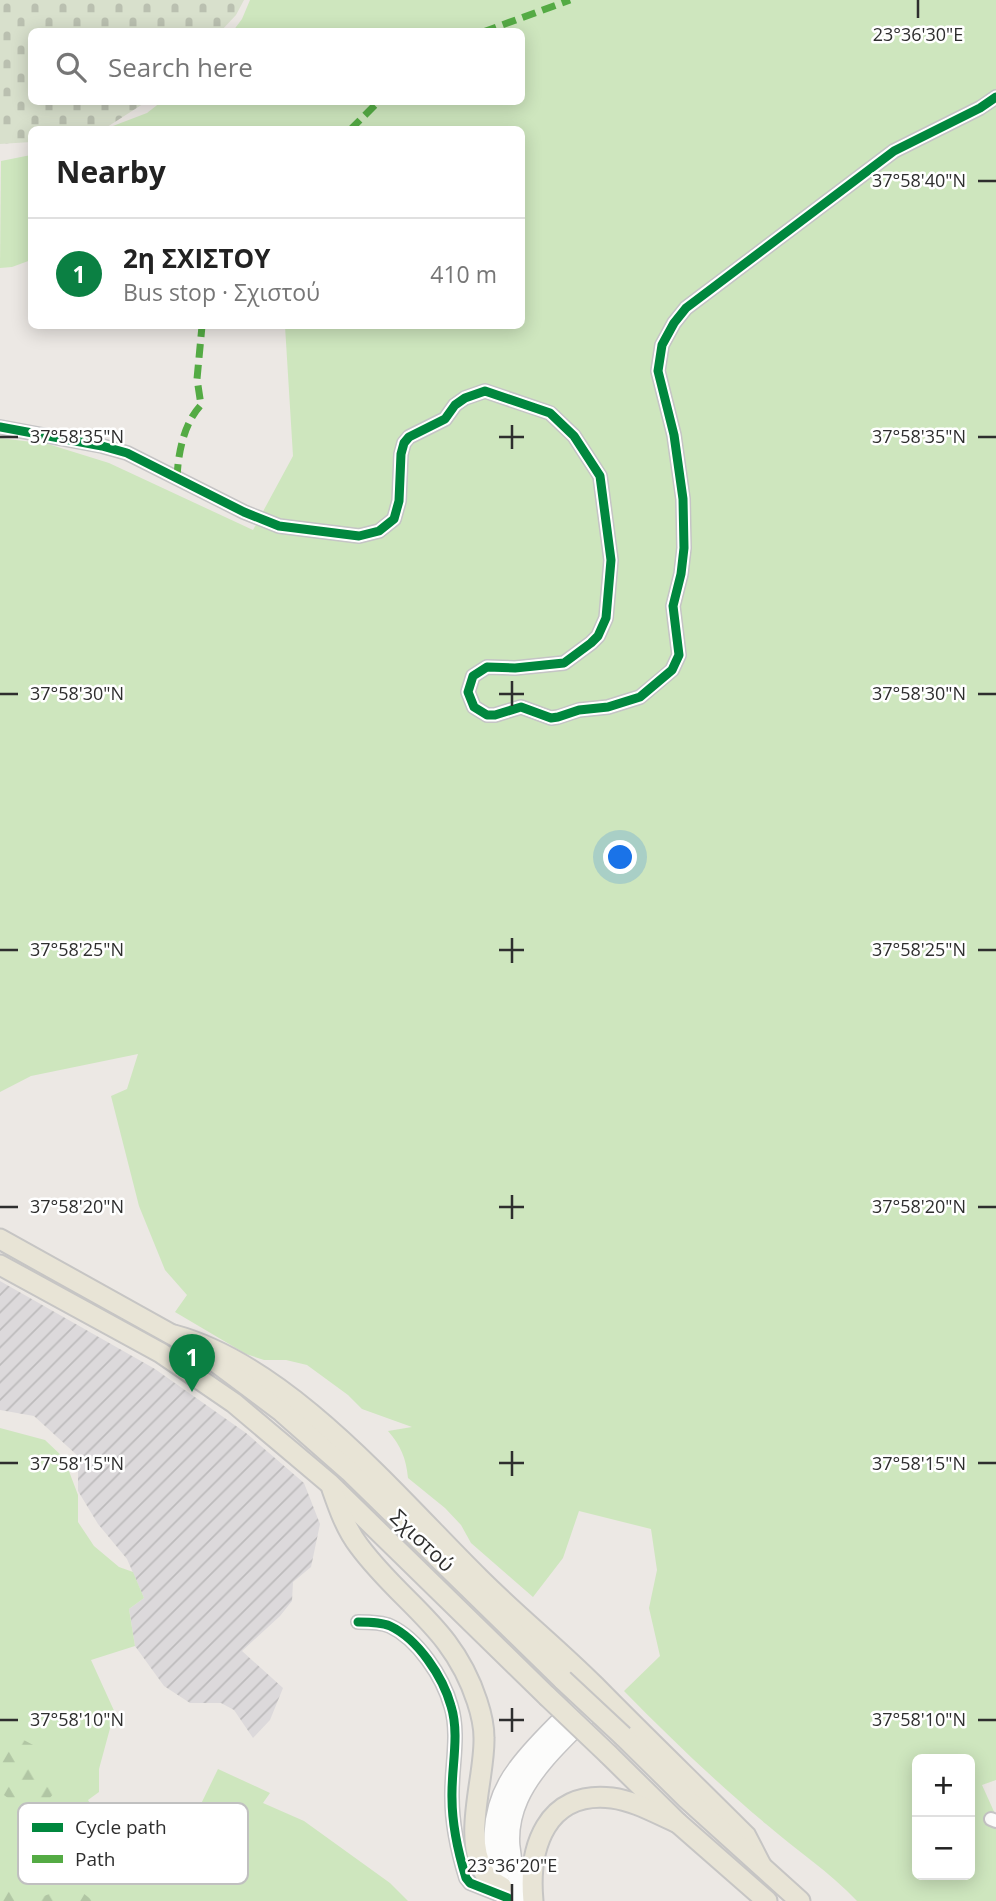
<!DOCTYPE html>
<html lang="en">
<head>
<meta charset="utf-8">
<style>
	:root { --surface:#fff; --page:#f2f2f2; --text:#222; --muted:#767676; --line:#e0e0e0; --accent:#0b8043 }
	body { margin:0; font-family:"Open Sans",sans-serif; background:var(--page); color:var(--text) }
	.controls { position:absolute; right:21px; bottom:21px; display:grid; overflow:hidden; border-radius:10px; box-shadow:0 4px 18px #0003 }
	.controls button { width:63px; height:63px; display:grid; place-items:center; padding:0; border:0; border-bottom:2px solid var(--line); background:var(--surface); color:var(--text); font:35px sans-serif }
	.you { position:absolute; left:621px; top:858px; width:24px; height:24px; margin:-18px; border:5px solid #fff; border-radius:50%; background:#1a73e8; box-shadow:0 0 0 10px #1a73e833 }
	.badge { display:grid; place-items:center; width:46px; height:46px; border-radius:50%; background:var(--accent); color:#fff; font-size:23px; font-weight:700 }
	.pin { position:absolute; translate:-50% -58px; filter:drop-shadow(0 2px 4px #0008) }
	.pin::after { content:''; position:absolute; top:37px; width:24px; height:21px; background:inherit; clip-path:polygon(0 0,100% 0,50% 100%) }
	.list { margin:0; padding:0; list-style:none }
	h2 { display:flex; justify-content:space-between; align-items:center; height:91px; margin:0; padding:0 28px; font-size:30px }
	h2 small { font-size:23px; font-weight:400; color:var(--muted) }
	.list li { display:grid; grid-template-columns:46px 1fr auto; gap:21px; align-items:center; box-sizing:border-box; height:112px; padding:0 28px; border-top:2px solid var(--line) }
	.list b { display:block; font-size:26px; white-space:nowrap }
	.list p { margin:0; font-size:23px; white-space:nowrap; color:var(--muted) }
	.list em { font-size:23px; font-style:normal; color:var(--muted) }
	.icon { flex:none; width:38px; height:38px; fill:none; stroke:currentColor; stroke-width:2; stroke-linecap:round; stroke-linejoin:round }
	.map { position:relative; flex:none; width:996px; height:1901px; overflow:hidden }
	.search { position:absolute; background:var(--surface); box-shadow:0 4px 18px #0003; left:28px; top:28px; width:497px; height:77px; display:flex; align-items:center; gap:18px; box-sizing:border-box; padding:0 24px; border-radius:10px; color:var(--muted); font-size:26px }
	.panel { position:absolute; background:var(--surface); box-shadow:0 4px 18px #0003; left:28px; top:126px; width:497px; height:203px; border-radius:10px }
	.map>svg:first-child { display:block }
	.industrial { fill:url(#industrial-furrows) }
	.grass { fill:#cee6be; fill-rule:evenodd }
	.forest { fill:url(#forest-firs) }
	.cemetery { fill:url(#cemetery-stones) }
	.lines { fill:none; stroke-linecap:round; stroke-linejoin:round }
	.minor-casing { stroke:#c5c4c5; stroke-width:16 }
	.secondary-casing { stroke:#c5c4c5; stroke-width:21 }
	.primary-casing { stroke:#c6c5c4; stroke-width:23 }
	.minor { stroke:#fcfcfb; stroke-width:12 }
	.secondary { stroke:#fcfcfb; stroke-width:18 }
	.primary { stroke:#e8e4d6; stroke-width:19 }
	.primary-bridge-casing { stroke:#c6c5c4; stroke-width:23; stroke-linecap:butt }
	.primary-bridge { stroke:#e8e4d6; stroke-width:19 }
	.quiet { stroke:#54ab44; stroke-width:7; stroke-dasharray:14 7; stroke-linecap:butt }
	.cycleway-casing { stroke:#fff; stroke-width:13 }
	.cycleway { stroke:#00873e; stroke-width:9 }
	.ticks { fill:none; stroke:#2e2e2e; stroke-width:2.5 }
	.labels { text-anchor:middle; stroke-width:5; stroke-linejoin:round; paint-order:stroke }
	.street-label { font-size:21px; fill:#2e2e2e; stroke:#fff }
	.key { fill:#fff; stroke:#c0c0c0; stroke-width:2 }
	.key-label { font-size:19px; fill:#2e2e2e }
	.ticks-label { font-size:18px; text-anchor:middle; fill:#2e2e2e; stroke:#fff; stroke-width:5; stroke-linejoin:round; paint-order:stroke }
</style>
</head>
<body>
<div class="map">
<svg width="996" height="1901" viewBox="0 0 996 1901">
	<defs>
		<pattern id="industrial-furrows" width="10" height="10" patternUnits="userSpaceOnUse" patternTransform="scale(1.75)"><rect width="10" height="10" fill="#dcd9db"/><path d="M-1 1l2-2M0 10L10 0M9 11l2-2" fill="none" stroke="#bdbbbc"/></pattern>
		<pattern id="forest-firs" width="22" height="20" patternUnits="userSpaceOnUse" patternTransform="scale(1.75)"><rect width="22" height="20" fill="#cee6be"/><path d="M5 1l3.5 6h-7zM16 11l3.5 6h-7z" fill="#b1c6a4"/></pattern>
		<pattern id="cemetery-stones" width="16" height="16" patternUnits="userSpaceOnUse" patternTransform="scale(1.75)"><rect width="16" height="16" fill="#d8e0cc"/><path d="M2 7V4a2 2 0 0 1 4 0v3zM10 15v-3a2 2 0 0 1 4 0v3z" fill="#bac0b0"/></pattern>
	</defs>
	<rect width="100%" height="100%" fill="#ece8e4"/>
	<path class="industrial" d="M0 1281 155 1369 246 1433 304 1483 320 1524 311 1567 293 1582 292 1601 280 1616 242 1651 283 1688 270 1720 253 1738 234 1710 221 1703H190L164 1686 135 1646 129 1609 144 1598 127 1559 98 1524 78 1491V1456L34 1416 0 1410Z"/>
	<g class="grass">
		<path d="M250 0H996V1780L982 1785 996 1816V1901H857C830 1872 796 1850 766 1824 716 1782 670 1738 624 1691L660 1656 649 1608 657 1570 651 1529 579 1511 563 1558 533 1597 471 1543 461 1525 445 1508 408 1478C406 1458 401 1446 388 1431L412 1427 362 1409 348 1395 307 1365 286 1360H264L246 1354 175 1312 187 1295 165 1270 139 1206 111 1096 127 1089 138 1054 31 1076 0 1092V438L48 444 109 463 253 530 293 456 285 326H522V130L105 129 147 113 161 102H522V32L233 31 242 19ZM917 1759H970V1875H917Z"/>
		<path d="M31 155V260L12 267 0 268 1 161Z"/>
		<path d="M0 1428 45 1440 64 1458 78 1495V1522L94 1546 119 1567 133 1572 144 1598 129 1609 135 1646 91 1660 116 1715 112 1721 99 1769V1792L88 1800 104 1827 111 1831H121L129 1827 149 1828 154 1826 162 1812 170 1807 200 1806 218 1769 270 1793 263 1803 304 1821 390 1883 408 1901H0Z"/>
	</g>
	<g class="forest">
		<path d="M7 1731 35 1746 40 1767 55 1792 33 1817 0 1792V1734Z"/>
		<path d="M0 1881 44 1896 73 1885 93 1901H0Z"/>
	</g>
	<path class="cemetery" d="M0 0H244L236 15 221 31 32 32V102H146L104 129 32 130 31 142 0 144Z"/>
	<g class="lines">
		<g class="minor-casing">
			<g id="minor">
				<path d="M0 427 102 446 127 453 244 512 279 526 359 536 379 531 394 519 399 501 401 454 404 443 409 437 445 419 455 405 465 398 485 391 550 413 574 436 600 476 611 560 606 618 598 636 591 643 564 663 515 668 487 667 473 676 468 692 474 707 487 715H495L521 707 551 718 558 717 579 710 608 707 640 697 672 670 679 655 673 606 681 574 684 548 683 499 674 435 658 371 662 345 674 323 686 308 894 151 980 108 996 97"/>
				<path d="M358 1622C368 1622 381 1622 390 1626 418 1639 443 1677 451 1706 460 1735 451 1768 452 1798 452 1825 458 1852 466 1878L470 1883 505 1897"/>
				<path d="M991 1819 996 1821"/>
			</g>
		</g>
		<g class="secondary-casing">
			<g id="secondary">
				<path d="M509 1901C486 1860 488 1807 517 1769 538 1740 567 1716 591 1690"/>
				<path d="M528 1901C478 1808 542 1762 603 1700"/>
			</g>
		</g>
		<g class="primary-casing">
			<g id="primary">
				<path d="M0 1239 185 1342"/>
				<path d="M0 1265 161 1353 234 1403 330 1484 547 1696"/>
				<path d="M174 1335C289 1366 396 1496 479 1578 516 1615 558 1649 595 1686 645 1737 696 1786 746 1836L761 1865"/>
				<path d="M210 1358 282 1412 349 1471 563 1680"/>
				<path d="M332 1489C339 1509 346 1529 359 1546 402 1604 453 1627 477 1701 481 1713 484 1725 484 1738 485 1778 462 1837 485 1874 489 1880 496 1883 502 1887"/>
				<path d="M623 1736 687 1799 800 1901"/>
				<path d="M609 1755 678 1823 767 1901"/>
				<path d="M533 1901C528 1848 546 1790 612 1798 635 1801 657 1814 678 1823"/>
			</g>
		</g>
		<use href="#minor" class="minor"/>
		<use href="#secondary" class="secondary"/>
		<use href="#primary" class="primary"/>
		<g class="primary-bridge-casing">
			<g id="primary-bridge">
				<path d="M563 1680 623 1736"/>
				<path d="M547 1696 609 1755"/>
			</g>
		</g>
		<use href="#primary-bridge" class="primary-bridge"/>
		<g class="quiet">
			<path d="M483 32 570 0"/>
			<path d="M350 130 378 102"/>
			<path d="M177 478C178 453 184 423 201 405L197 379 202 326"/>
		</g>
		<g class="cycleway-casing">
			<g id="cycleway">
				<path d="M0 427 102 446 127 453 244 512 279 526 359 536 379 531 394 519 399 501 401 454 404 443 409 437 445 419 455 405 465 398 485 391 550 413 574 436 600 476 611 560 606 618 598 636 591 643 564 663 515 668 487 667 473 676 468 692 474 707 487 715H495L521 707 551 718 558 717 579 710 608 707 640 697 672 670 679 655 673 606 681 574 684 548 683 499 674 435 658 371 662 345 674 323 686 308 894 151 980 108 996 97"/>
				<path d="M358 1622C368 1622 381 1622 390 1626 418 1639 443 1677 451 1706 460 1735 451 1768 452 1798 452 1825 458 1852 466 1878L470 1883 508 1898"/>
			</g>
		</g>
		<use href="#cycleway" class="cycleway"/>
	</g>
	<path class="ticks" d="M918 0V18M978 181H996M512 425V449M0 437H18M499 437H524M978 437H996M512 681V706M0 694H18M499 694H524M978 694H996M512 938V963M0 950H18M499 950H524M978 950H996M512 1195V1219M0 1207H18M499 1207H524M978 1207H996M512 1451V1476M0 1463H18M499 1463H524M978 1463H996M512 1708V1732M0 1720H18M499 1720H524M978 1720H996M512 1884V1901"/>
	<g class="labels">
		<g class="street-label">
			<text transform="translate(422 1541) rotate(44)" y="7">Σχιστού</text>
		</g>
	</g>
	<rect x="18" y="1803" width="230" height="81" rx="10" class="key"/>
	<rect x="32" y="1823" width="31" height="9" fill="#00873e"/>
	<rect x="32" y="1855" width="31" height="8" fill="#54ab44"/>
	<g class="key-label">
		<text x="75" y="1834">Cycle path</text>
		<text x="75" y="1866">Path</text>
	</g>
	<g class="ticks-label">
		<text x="918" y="41">23°36'30"E</text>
		<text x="919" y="187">37°58'40"N</text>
		<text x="77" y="443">37°58'35"N</text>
		<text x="919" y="443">37°58'35"N</text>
		<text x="77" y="700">37°58'30"N</text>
		<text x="919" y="700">37°58'30"N</text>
		<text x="77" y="956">37°58'25"N</text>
		<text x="919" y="956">37°58'25"N</text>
		<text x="77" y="1213">37°58'20"N</text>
		<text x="919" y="1213">37°58'20"N</text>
		<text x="77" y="1470">37°58'15"N</text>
		<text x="919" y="1470">37°58'15"N</text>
		<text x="77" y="1726">37°58'10"N</text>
		<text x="919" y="1726">37°58'10"N</text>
		<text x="512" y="1872">23°36'20"E</text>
	</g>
</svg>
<div class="controls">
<button>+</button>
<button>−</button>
</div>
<div class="you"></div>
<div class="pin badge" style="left:192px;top:1392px">1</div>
<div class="search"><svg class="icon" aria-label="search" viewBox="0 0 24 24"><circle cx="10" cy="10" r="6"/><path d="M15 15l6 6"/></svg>Search here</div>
<section class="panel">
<h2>Nearby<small></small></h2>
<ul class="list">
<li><span class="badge">1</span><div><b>2η ΣΧΙΣΤΟΥ</b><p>Bus stop · Σχιστού</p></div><em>410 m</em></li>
</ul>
</section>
</div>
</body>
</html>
